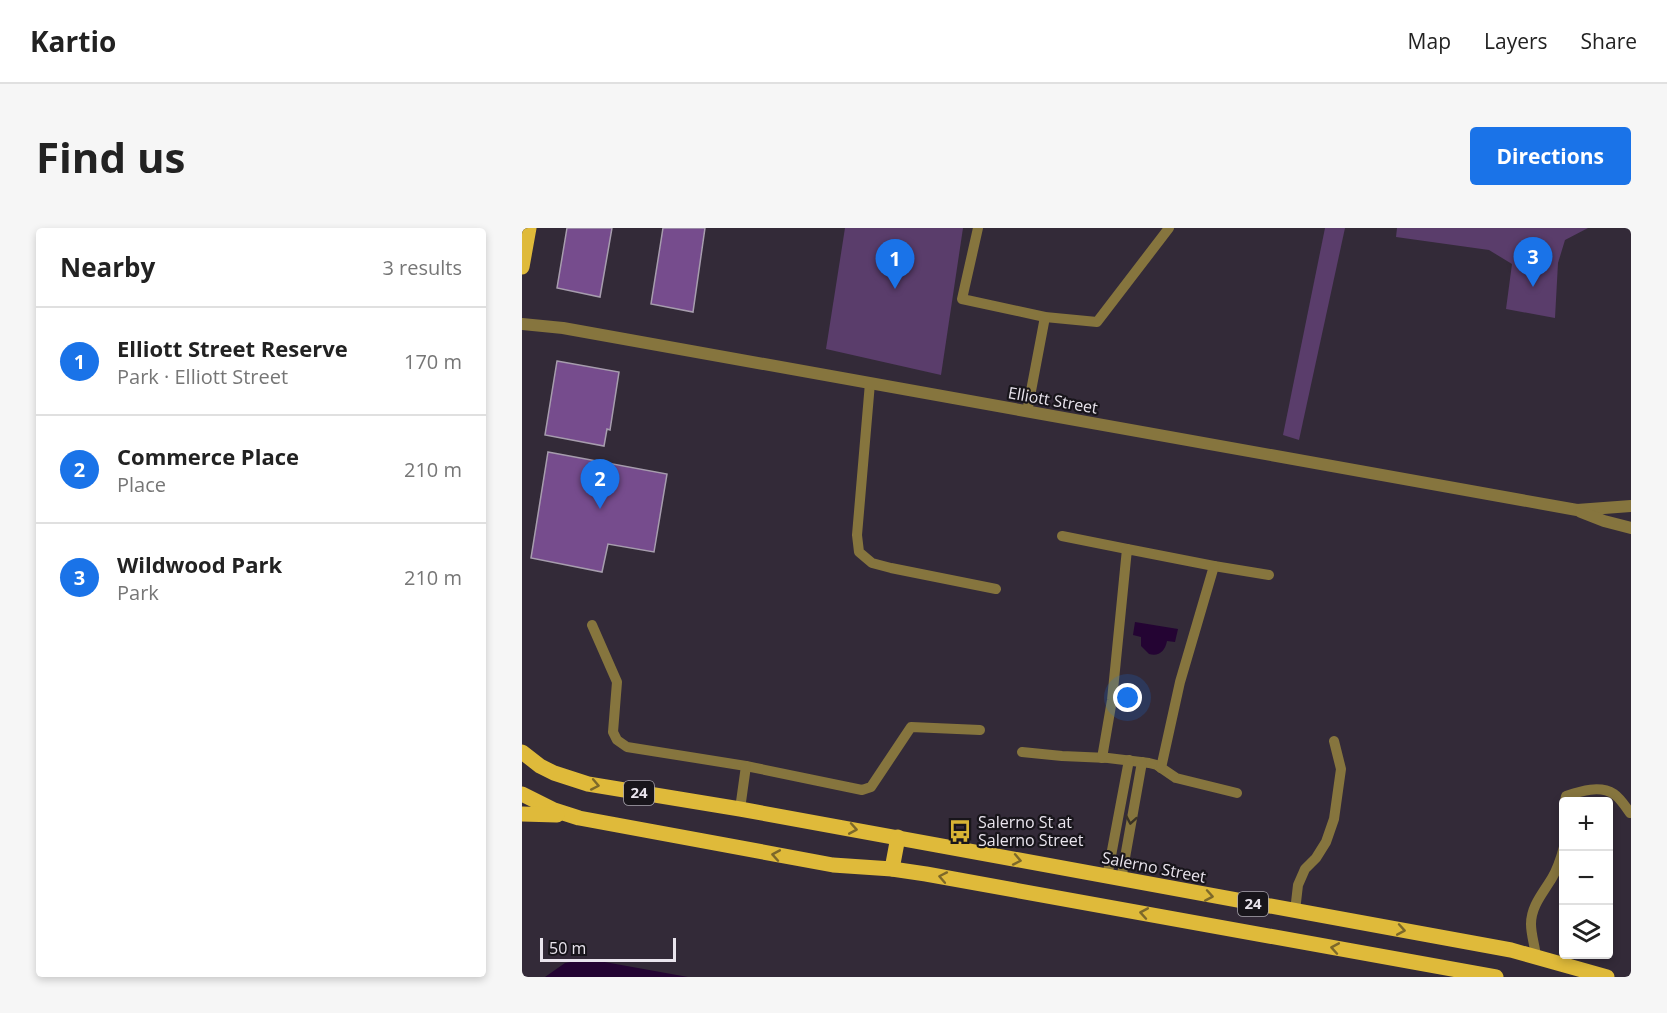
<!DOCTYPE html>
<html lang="en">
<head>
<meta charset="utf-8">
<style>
	:root { --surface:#fff; --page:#f6f6f6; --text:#222; --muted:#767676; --line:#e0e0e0; --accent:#1a73e8 }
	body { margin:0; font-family:"Open Sans",sans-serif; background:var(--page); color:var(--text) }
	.controls { position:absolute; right:18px; bottom:18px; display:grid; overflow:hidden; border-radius:6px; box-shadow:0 3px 9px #0003 }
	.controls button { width:54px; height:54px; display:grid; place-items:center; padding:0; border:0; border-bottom:2px solid var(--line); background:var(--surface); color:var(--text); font:30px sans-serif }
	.scale { position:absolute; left:18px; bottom:15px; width:136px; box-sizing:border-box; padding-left:6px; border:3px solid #e9e4ed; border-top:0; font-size:16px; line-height:21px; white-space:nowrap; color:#e9e4ed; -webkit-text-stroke:4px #18151b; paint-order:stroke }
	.you { position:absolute; left:606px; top:470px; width:21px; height:21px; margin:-15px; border:4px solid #fff; border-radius:50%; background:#1a73e8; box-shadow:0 0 0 9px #1a73e833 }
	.badge { display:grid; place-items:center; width:39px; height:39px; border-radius:50%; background:var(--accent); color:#fff; font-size:20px; font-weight:700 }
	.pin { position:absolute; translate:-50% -50px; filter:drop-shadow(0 2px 3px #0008) }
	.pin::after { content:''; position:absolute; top:32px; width:21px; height:18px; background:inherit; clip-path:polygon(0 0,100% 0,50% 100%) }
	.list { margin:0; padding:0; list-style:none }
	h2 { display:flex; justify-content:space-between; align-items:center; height:78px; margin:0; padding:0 24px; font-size:26px }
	h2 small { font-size:20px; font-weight:400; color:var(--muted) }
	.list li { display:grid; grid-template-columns:39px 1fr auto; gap:18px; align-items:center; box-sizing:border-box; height:108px; padding:0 24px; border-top:2px solid var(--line) }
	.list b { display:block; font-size:22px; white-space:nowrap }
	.list p { margin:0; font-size:20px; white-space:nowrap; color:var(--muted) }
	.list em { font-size:20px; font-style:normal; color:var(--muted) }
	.icon { flex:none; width:33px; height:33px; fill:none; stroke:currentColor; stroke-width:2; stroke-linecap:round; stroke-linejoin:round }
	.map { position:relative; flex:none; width:1109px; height:749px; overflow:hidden; border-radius:6px }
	header { display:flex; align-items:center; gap:36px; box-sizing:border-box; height:84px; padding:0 30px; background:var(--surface); border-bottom:2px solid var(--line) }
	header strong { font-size:28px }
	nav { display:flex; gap:33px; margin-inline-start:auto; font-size:21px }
	.intro { display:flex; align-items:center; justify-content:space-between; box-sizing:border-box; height:144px; padding:0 36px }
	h1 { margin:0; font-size:42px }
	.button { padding:15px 27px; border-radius:6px; background:var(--accent); color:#fff; font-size:21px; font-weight:700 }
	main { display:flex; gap:36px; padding:0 36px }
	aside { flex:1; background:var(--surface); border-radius:6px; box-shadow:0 3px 9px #0003 }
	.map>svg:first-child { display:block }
	.green { fill:#5a3d6b }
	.water { fill:#240433 }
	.building { fill:#764c8d; stroke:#a79dae; stroke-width:1.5 }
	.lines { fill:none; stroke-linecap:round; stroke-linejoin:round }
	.lane { stroke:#86753e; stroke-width:10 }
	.street { stroke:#86753e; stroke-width:12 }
	.primary { stroke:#dfba3a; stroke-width:15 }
	.oneway { stroke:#7c682a }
	.oneway2 { stroke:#393226 }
	.labels { text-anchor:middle; stroke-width:4.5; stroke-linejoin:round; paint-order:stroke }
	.shield { fill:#18151b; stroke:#aaa6ae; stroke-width:1.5 }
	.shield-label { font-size:15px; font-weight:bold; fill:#e9e4ed }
	.street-label { font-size:16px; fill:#e9e4ed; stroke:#18151b }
	.poi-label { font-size:16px; fill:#e9e4ed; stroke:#18151b; text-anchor:start }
</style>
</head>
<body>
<header>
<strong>Kartio</strong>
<nav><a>Map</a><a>Layers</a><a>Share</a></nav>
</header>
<div class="intro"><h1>Find us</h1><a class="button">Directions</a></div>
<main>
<aside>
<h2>Nearby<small>3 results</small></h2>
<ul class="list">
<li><span class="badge">1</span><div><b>Elliott Street Reserve</b><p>Park · Elliott Street</p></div><em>170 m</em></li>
<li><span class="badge">2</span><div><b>Commerce Place</b><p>Place</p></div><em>210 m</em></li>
<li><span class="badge">3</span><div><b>Wildwood Park</b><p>Park</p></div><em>210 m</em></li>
</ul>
</aside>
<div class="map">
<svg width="1109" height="749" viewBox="0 0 1109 749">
	<rect width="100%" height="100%" fill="#332a38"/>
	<g class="green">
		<path d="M323 0H441L419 147 304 121Z"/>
		<path d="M803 0H823L777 212 761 207Z"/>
		<path d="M875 0H1066L1043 12 1036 35 1033 90 984 81 990 36 967 22 874 9Z"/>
	</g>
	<g class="water">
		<path d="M613 394 656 401 653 414 645 413C643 423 637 429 627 426L619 418V409L611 407Z"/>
		<path d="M66 731 166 749H23L43 735Z"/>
	</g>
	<g class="building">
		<path d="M45 0H90L78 69 35 60Z"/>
		<path d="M141 0H183L171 84 129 76Z"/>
		<path d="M35 133 97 144 88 202 85 201 82 218 23 207Z"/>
		<path d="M26 224 145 246 132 324 86 316 80 344 9 330Z"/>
	</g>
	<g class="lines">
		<g class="lane">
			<path d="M456 0 440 71 523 89 575 94 647 0"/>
			<path d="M348 155 335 307 337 324 350 335 369 340 474 361"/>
			<path d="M505 184 523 89"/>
			<path d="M540 308 605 321"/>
			<path d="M692 338 747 347"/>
			<path d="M70 397 95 454 91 504 95 512 105 519 224 538 340 562 349 559 389 499 458 502"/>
			<path d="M500 524 540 528 586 530 627 535 635 537 654 550 715 565"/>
			<path d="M580 530 590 472 605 321 692 338 658 454 639 540"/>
			<path d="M1043 574 1044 568C1059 563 1078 557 1092 566 1098 570 1104 579 1108 585"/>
			<path d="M218 581 224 538"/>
			<path d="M1042 582V599"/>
			<path d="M585 649 607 532"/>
			<path d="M599 652 620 534"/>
			<path d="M773 683 776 657 783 641 794 630 804 614 812 591 819 541 812 513"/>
			<path d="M1014 729C1013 718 1009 707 1009 696 1009 678 1021 665 1030 650 1036 640 1039 630 1042 619"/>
		</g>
		<g class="street">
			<path d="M0 96 41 100 1055 282 1109 278"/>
			<path d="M1059 284 1082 293 1109 300"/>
		</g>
		<g class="primary">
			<path d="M0 39 7 0"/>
			<path d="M0 524 18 538 32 545 66 556 218 581 989 722 1085 749"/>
			<path d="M0 566 32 582 57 590 311 637 370 641 404 646 974 749"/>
			<path d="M0 586 35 587"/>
			<path d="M370 641 376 609"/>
		</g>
	</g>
	<defs><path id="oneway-chevron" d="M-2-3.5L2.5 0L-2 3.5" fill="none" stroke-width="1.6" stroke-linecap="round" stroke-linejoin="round" transform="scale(1.5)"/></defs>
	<g class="oneway">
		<use href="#oneway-chevron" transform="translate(73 557) rotate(11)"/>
		<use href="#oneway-chevron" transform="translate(331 601) rotate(10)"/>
		<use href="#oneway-chevron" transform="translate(254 627) rotate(-170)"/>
		<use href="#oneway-chevron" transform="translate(495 632) rotate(11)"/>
		<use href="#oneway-chevron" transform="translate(421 649) rotate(-169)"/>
		<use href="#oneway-chevron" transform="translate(687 668) rotate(10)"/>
		<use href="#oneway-chevron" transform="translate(622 685) rotate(-170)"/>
		<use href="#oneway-chevron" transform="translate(879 702) rotate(10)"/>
		<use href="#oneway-chevron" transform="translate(813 720) rotate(-170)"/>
	</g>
	<use class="oneway2" href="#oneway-chevron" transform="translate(609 592) rotate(100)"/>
	<defs>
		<g id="bus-bare" transform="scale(1.8)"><path d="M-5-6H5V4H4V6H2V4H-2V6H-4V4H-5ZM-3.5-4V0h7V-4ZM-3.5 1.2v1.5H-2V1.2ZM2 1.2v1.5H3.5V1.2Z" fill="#d8b434" stroke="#18151b" stroke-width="2.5" paint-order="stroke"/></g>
	</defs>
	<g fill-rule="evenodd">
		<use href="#bus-bare" x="438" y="603"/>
	</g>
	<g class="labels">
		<g class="shield">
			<rect x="102" y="553" width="30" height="24" rx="4.5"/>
			<rect x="716" y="664" width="30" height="24" rx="4.5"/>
		</g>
		<g class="shield-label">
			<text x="117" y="570">24</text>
			<text x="731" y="681">24</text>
		</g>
		<g class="street-label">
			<text transform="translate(531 172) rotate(10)" y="6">Elliott Street</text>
			<text transform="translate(632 639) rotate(11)" y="6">Salerno Street</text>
		</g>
		<g class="poi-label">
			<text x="456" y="600">Salerno St at<tspan x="456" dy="18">Salerno Street</tspan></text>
		</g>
	</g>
</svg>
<div class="controls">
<button>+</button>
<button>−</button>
<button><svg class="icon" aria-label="layers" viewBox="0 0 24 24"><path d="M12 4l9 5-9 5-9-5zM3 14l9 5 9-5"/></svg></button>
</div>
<div class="scale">50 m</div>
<div class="you"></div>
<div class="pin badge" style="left:373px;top:61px">1</div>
<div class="pin badge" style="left:78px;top:281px">2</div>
<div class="pin badge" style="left:1011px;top:59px">3</div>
</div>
</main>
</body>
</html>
